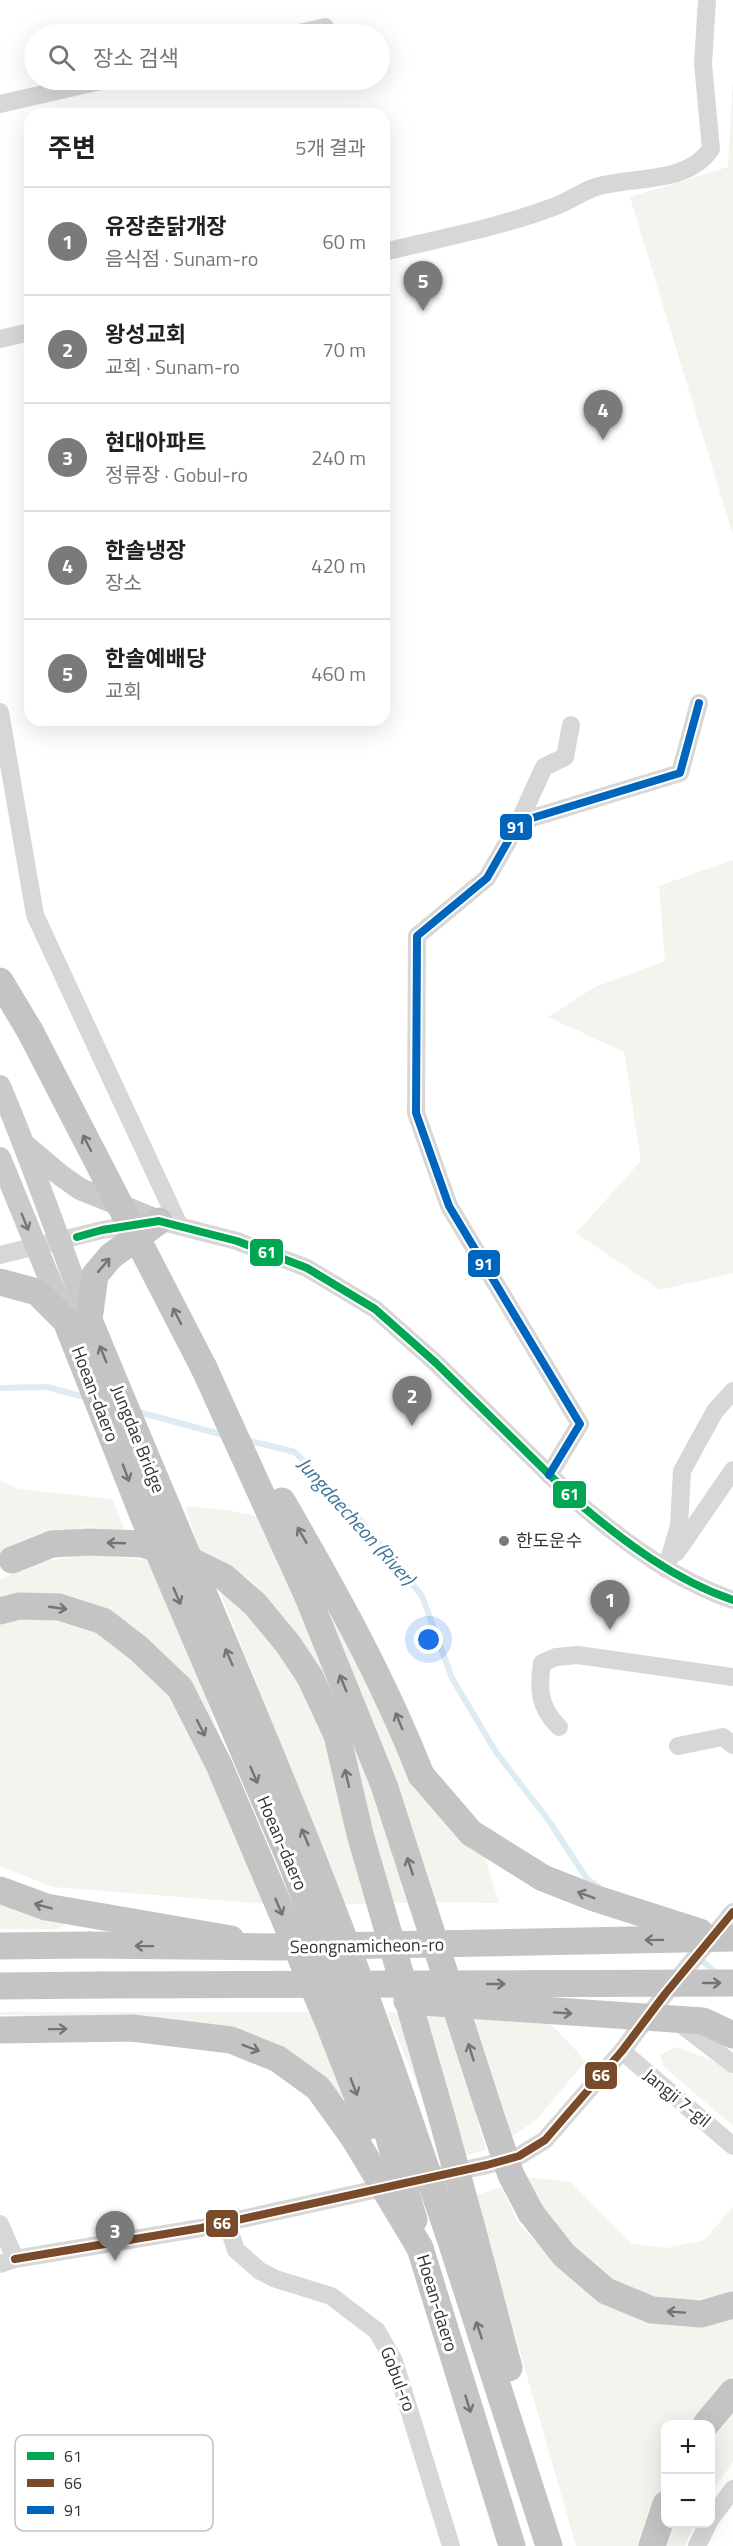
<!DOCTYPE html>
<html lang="ko">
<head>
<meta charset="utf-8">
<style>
	:root { --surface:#fff; --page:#f6f6f6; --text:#202124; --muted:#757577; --line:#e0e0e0; --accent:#7a7a7a }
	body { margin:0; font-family:"Titillium Web","Noto Sans KR",sans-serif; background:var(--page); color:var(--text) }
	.controls { position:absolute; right:18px; bottom:18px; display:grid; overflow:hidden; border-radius:12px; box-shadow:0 6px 24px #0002 }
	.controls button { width:54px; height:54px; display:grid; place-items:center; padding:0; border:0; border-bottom:2px solid var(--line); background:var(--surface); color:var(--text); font:30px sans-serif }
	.you { position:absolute; left:429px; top:1640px; width:21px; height:21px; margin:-15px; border:4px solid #fff; border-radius:50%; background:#1a73e8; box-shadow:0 0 0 9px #1a73e833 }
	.badge { display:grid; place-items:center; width:39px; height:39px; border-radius:50%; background:var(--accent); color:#fff; font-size:20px; font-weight:700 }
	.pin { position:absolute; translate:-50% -50px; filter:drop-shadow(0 2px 3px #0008) }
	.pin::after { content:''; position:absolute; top:32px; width:21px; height:18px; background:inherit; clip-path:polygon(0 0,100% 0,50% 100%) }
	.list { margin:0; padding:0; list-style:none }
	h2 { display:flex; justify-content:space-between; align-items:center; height:78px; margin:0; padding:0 24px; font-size:26px }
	h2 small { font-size:20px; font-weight:400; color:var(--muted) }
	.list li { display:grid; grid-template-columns:39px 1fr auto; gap:18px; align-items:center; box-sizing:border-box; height:108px; padding:0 24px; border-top:2px solid var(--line) }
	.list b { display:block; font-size:22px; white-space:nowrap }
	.list p { margin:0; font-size:20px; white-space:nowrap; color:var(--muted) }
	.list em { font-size:20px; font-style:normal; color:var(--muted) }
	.icon { flex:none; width:33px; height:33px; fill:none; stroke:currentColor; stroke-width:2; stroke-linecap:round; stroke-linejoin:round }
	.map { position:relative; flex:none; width:733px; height:2546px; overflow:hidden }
	.search { position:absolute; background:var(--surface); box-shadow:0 6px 24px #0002; left:24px; top:24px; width:366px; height:66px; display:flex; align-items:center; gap:15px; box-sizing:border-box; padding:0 21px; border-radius:33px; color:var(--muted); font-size:22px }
	.panel { position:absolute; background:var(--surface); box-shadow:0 6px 24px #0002; left:24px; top:108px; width:366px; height:618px; border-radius:18px }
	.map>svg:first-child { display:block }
	.green { fill:#f1f5ed }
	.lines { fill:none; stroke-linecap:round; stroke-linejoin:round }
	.stream { stroke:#ddebf3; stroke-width:6 }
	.minor { stroke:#d7d7d7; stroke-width:18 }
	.major { stroke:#cacaca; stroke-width:22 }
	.highway { stroke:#c4c4c4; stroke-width:27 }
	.highway-bridge { stroke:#c4c4c4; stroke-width:27 }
	.bus-1-casing { stroke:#fff; stroke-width:12 }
	.bus-2-casing { stroke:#fff; stroke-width:12 }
	.bus-3-casing { stroke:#fff; stroke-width:12 }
	.bus-1 { stroke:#00a651; stroke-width:8 }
	.bus-2 { stroke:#7a4b2a; stroke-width:8 }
	.bus-3 { stroke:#0065bd; stroke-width:8 }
	.oneway { stroke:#747474 }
	.oneway2 { stroke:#777 }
	.poi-dot { fill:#7a7a7a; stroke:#fff; stroke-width:2 }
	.labels { text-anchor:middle; stroke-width:6; stroke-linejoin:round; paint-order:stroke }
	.street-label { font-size:18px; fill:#333; stroke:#fff }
	.poi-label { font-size:18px; fill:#333; stroke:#fff; text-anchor:start }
	.water-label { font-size:20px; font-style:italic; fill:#3f7597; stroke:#fff }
	.key { fill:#fff; stroke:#c2c2c2; stroke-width:1.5 }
	.key-label { font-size:16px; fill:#333 }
	.line-badge { stroke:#fff; stroke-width:2 }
	.badge-label { font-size:16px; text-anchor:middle; font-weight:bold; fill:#fff }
</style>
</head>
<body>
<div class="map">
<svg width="733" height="2546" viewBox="0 0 733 2546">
	<rect width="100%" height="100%" fill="#fff"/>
	<g class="green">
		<path d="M733 79V535L630 197 728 167Z"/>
		<path d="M733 860V1273L660 1290 576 1233 641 1161 624 1052 548 1017 595 987 665 961 659 886Z"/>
		<path d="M0 1480 18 1489 112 1499 125 1531 87 1527 42 1535 0 1554Z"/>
		<path d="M185 1506 226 1510 262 1517 417 1903H390L301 1641 255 1584 223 1561 200 1551Z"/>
		<path d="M88 1554 147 1560 190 1655 231 1766 202 1713 160 1650 104 1608 0 1600V1580L31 1564Z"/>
		<path d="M220 1592 255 1619 312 1698 374 1904H344Z"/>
		<path d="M55 1613 90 1627 136 1660 162 1686 195 1735 268 1904 53 1887 0 1866V1620Z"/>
		<path d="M329 1616 336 1622 479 1839 499 1903 432 1902Z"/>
		<path d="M0 1896 66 1924 58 1929H0Z"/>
		<path d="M0 2012H312L355 2118 296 2063 91 2017 0 2015Z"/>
		<path d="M387 2012 403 2013 424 2101Z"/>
		<path d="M421 2013 447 2014 486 2150 463 2156Z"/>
		<path d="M468 2014 546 2019 586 2061 536 2120 510 2138Z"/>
		<path d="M676 2047 723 2064 733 2074V2126L664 2067 660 2055Z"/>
		<path d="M527 2177 571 2182 632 2244 666 2248 704 2240 733 2207V2293L675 2303 636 2294 592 2274 558 2240Z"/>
		<path d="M501 2187 518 2223 566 2273 733 2317V2375L696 2424H666L665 2484 656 2503 642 2546H576L475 2196Z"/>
		<path d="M733 2405V2462L711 2492V2436Z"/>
		<path d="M669 2524H694L685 2546H662Z"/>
	</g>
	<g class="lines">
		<g class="stream">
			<path d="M0 1388 47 1387 88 1398"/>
			<path d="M135 1411 227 1436"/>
			<path d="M246 1440 295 1452 359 1519 422 1596 452 1678 496 1752 549 1821 587 1879 599 1887"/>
			<path d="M697 1957 717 1973"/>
		</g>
		<g class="minor">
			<path d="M295 34 325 27"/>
			<path d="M0 104 105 80"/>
			<path d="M384 252C441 238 501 227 556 206 569 201 580 193 593 188 631 175 685 186 711 149L703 64 707 0"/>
			<path d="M0 339 30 332"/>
			<path d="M0 712 35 915 179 1225"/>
			<path d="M519 822 544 767 565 757 571 725"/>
			<path d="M0 1255 102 1230 159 1221 237 1241 307 1268 375 1309 436 1363 576 1501C623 1541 674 1580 733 1600"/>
			<path d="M549 1475 580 1424 449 1206 416 1113 417 936 487 878 519 822 680 773 699 703"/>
			<path d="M676 1553 733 1470"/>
			<path d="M666 1569 679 1526 682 1471 715 1411 733 1391"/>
			<path d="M559 1727C539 1707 538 1690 542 1663L556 1657 578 1655 733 1677"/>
			<path d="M678 1746 723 1737 733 1745"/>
			<path d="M674 2019 733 2064"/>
			<path d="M622 2051 733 2146"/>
			<path d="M227 2223 236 2250 260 2271 276 2279 331 2296 377 2331 394 2361 451 2546"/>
			<path d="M0 2224 15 2259 0 2264"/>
			<path d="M15 2259 201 2228 487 2165 519 2156 545 2140 622 2051 665 1994 733 1912"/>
			<path d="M710 2520 733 2489"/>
			<path d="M697 2546 708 2524"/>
		</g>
		<g class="major">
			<path d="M0 1086C33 1163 59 1242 89 1320"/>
			<path d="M26 1146 59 1174 80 1189 159 1221"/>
			<path d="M0 1158 65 1317"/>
		</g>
		<g class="highway">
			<path d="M0 981 30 1031"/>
			<path d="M159 1221 111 1256 95 1275 89 1320C199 1588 320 1853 412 2128"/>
			<path d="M0 1282 37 1292 66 1321 146 1523 291 1862 362 2047 387 2131"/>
			<path d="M204 1368 308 1597 384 1785 488 2107"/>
			<path d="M282 1501C334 1591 383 1678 421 1775"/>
			<path d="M0 1611 19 1606 59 1607 103 1621 139 1649 180 1688 219 1765 329 2024 369 2126"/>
			<path d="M310 1677 337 1735 360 1834 442 2118"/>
			<path d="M0 1890 46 1907 231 1939"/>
			<path d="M0 1946 89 1945"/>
			<path d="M0 1986 101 1985"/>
			<path d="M0 2030 132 2028 231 2040 278 2059 318 2088 354 2138"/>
			<path d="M531 2213 564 2255 606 2291 652 2310 701 2314 733 2305"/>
			<path d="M473 2232 509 2368"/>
			<path d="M449 2235 549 2546"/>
			<path d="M420 2248 512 2546"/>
			<path d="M706 2424 733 2392"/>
			<path d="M652 2546 666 2504"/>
		</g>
		<g class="highway-bridge">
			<path d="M30 1031 204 1368"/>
			<path d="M12 1560 52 1544 89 1542 143 1544 191 1561 224 1577 255 1604 288 1644 310 1677"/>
			<path d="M421 1775 471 1833 543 1878 594 1898 700 1932"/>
			<path d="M89 1945 280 1947 733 1938"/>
			<path d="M101 1985 733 1983"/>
			<path d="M407 2001 703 2021 733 2035"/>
			<path d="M488 2107 511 2175 531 2213"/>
			<path d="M442 2118 473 2232"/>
			<path d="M412 2128 449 2235"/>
			<path d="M387 2131 414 2220"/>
			<path d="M354 2138 420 2248"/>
		</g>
		<g class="bus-1-casing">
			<path id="bus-1" d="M77 1237 102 1230 159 1221 237 1241 307 1268 375 1309 436 1363 576 1501C623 1541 674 1580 733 1600"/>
		</g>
		<g class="bus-2-casing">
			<path id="bus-2" d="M15 2259 201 2228 487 2165 519 2156 545 2140 622 2051 665 1994 733 1912"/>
		</g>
		<g class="bus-3-casing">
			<path id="bus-3" d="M549 1475 580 1424 449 1206 416 1113 417 936 487 878 519 822 680 773 699 703"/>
		</g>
		<use href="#bus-1" class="bus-1"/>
		<use href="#bus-2" class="bus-2"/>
		<use href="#bus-3" class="bus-3"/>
	</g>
	<defs><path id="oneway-shaft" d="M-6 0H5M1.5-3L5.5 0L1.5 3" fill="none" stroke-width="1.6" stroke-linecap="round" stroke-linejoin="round" transform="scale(1.5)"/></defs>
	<g class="oneway">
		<use href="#oneway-shaft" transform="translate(87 1143) rotate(-117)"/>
		<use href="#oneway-shaft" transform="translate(104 1265) rotate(-50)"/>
		<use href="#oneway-shaft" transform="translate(177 1316) rotate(-117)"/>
		<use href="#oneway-shaft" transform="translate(103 1354) rotate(-112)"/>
		<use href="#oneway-shaft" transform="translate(126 1473) rotate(69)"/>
		<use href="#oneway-shaft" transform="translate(302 1535) rotate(-120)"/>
		<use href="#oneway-shaft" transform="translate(116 1543) rotate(-178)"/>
		<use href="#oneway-shaft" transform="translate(177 1596) rotate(67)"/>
		<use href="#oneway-shaft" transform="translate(58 1608) rotate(8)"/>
		<use href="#oneway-shaft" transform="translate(229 1657) rotate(-113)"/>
		<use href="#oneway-shaft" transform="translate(343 1683) rotate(-112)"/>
		<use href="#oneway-shaft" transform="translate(399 1721) rotate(-112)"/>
		<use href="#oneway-shaft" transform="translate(201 1728) rotate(63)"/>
		<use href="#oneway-shaft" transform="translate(254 1775) rotate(67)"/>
		<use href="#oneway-shaft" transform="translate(347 1778) rotate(-103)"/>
		<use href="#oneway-shaft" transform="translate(305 1837) rotate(-113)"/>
		<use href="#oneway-shaft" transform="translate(410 1866) rotate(-108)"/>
		<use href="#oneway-shaft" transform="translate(586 1895) rotate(-159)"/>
		<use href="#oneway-shaft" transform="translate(43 1906) rotate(-165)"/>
		<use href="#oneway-shaft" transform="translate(279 1907) rotate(67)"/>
		<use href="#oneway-shaft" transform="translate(654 1940) rotate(179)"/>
		<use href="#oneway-shaft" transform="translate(144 1946) rotate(-179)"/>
		<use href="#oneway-shaft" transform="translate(712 1983)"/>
		<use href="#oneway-shaft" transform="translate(496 1984)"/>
		<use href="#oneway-shaft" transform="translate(563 2013) rotate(4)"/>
		<use href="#oneway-shaft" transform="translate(58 2029) rotate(-1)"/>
		<use href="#oneway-shaft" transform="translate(251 2048) rotate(21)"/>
		<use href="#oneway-shaft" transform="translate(471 2052) rotate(-107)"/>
		<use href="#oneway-shaft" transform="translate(354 2087) rotate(69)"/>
		<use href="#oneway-shaft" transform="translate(676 2312) rotate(-176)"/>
		<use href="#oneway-shaft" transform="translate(479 2330) rotate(-108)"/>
		<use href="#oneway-shaft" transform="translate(468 2404) rotate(73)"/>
	</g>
	<use class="oneway2" href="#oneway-shaft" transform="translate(25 1222) rotate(68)"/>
	<circle class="poi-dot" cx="504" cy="1541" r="6"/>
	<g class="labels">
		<g class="street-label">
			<text transform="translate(95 1394) rotate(69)" y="6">Hoean-daero</text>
			<text transform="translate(138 1439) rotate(68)" y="6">Jungdae Bridge</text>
			<text transform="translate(282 1843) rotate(67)" y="6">Hoean-daero</text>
			<text transform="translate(367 1946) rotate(-1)" y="6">Seongnamicheon-ro</text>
			<text transform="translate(677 2098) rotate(39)" y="6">Jangji 7-gil</text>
			<text transform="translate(437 2303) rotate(73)" y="6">Hoean-daero</text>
			<text transform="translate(398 2379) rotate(69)" y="6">Gobul-ro</text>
		</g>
		<g class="poi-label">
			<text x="516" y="1547">한도운수</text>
		</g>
		<g class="water-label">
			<text transform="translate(356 1521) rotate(48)" y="7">Jungdaecheon (River)</text>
		</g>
	</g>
	<rect x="15" y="2435" width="198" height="96" rx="9" class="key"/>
	<rect x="27" y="2452" width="27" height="8" fill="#00a651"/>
	<rect x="27" y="2479" width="27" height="8" fill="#7a4b2a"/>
	<rect x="27" y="2506" width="27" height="8" fill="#0065bd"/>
	<g class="key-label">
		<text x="64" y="2462">61</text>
		<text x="64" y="2489">66</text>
		<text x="64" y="2516">91</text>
	</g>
	<g class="line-badge">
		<rect x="499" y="813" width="34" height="28" rx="6" fill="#0065bd"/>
		<rect x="249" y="1238" width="35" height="29" rx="6" fill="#00a651"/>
		<rect x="467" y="1249" width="34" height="29" rx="6" fill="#0065bd"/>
		<rect x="552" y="1480" width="35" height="29" rx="6" fill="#00a651"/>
		<rect x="584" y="2061" width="34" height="29" rx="6" fill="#7a4b2a"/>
		<rect x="205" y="2209" width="34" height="29" rx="6" fill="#7a4b2a"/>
	</g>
	<g class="badge-label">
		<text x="516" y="833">91</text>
		<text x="267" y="1258">61</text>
		<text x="484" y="1270">91</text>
		<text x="570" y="1500">61</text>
		<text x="601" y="2081">66</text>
		<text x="222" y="2229">66</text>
	</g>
</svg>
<div class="controls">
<button>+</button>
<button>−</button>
</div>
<div class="you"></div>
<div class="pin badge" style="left:610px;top:1630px">1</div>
<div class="pin badge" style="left:412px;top:1426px">2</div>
<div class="pin badge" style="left:115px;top:2261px">3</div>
<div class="pin badge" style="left:603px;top:440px">4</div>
<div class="pin badge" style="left:423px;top:311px">5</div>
<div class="search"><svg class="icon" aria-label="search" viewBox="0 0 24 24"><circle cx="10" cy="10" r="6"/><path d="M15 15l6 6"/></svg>장소 검색</div>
<section class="panel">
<h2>주변<small>5개 결과</small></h2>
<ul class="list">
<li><span class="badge">1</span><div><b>유장춘닭개장</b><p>음식점 · Sunam-ro</p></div><em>60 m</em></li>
<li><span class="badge">2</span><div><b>왕성교회</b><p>교회 · Sunam-ro</p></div><em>70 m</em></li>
<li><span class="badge">3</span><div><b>현대아파트</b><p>정류장 · Gobul-ro</p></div><em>240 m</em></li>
<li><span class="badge">4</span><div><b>한솔냉장</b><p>장소</p></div><em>420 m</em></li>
<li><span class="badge">5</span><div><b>한솔예배당</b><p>교회</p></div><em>460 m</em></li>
</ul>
</section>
</div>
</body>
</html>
